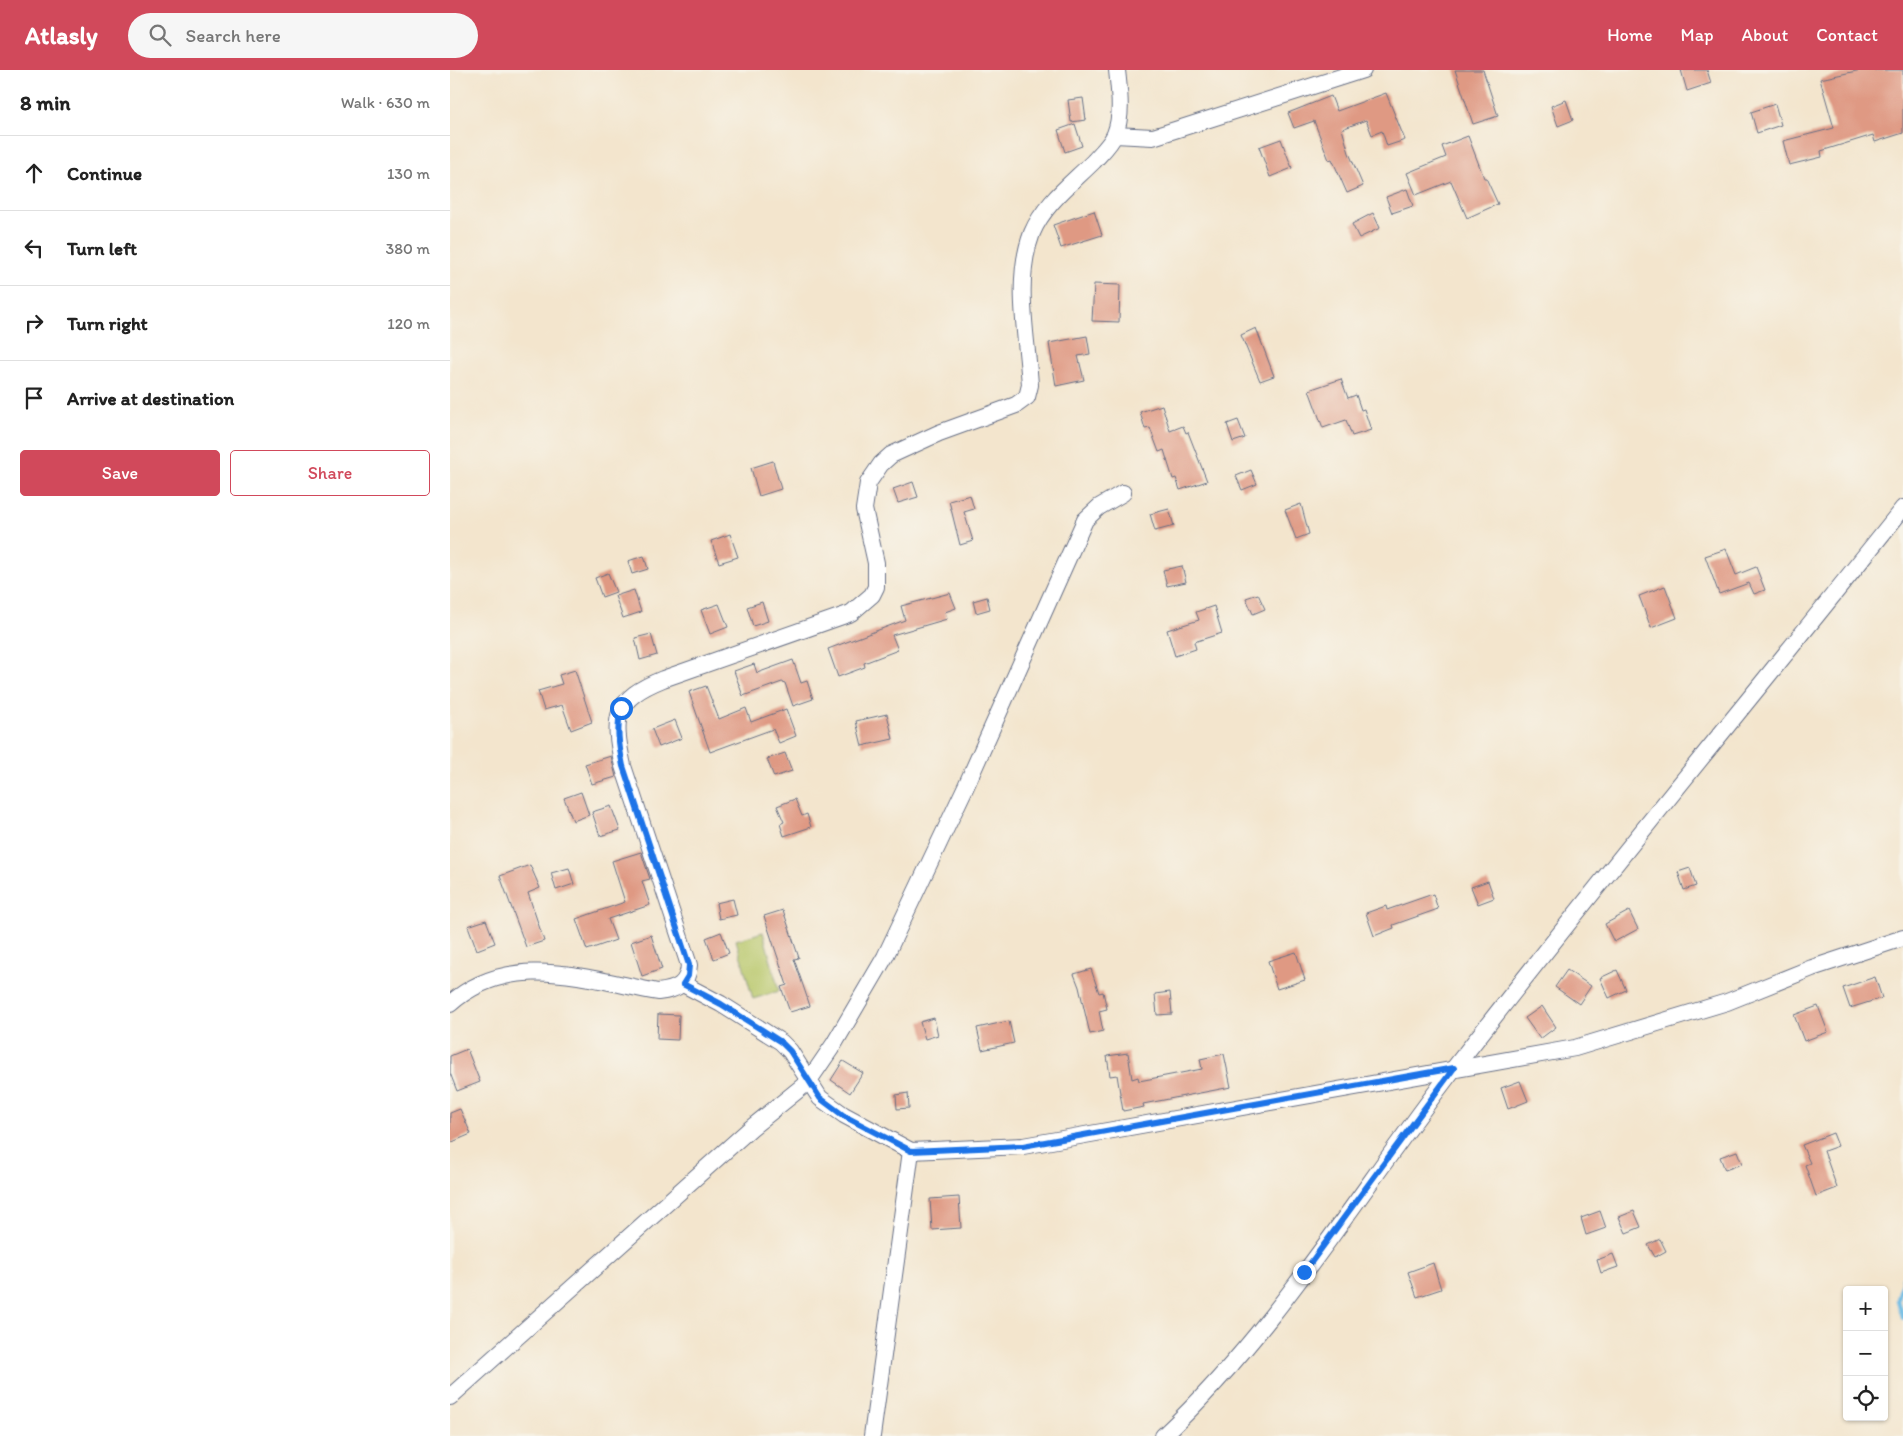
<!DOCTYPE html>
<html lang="en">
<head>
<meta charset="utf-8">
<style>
	:root { --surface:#fff; --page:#f6f6f6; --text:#222; --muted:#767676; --line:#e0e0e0; --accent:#d1495b }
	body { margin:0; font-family:Itim,sans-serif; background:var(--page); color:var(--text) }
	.controls { position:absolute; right:15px; bottom:15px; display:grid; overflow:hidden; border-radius:5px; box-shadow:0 1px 4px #0004 }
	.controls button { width:45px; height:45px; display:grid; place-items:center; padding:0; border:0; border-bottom:1px solid var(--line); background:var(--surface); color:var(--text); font:25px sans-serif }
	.stop { position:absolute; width:15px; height:15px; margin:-11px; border:4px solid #1a73e8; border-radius:50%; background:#fff }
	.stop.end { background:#1a73e8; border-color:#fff; box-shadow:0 1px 5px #0008 }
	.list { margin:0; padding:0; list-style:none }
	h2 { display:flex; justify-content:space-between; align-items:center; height:65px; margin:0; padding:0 20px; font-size:21px }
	h2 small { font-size:16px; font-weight:400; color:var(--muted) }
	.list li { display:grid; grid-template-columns:32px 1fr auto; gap:15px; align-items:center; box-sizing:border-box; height:75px; padding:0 20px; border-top:1px solid var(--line) }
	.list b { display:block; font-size:19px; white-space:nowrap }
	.list em { font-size:16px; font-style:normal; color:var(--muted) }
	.actions { display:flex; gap:10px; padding:15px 20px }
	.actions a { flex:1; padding:11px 0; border:1px solid var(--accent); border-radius:5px; text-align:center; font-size:18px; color:var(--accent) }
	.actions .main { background:var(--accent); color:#fff }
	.icon { flex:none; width:28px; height:28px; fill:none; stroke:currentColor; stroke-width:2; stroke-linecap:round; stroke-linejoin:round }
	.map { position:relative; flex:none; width:1453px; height:1366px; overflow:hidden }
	header { display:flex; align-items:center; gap:30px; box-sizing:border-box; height:70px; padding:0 25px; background:var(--accent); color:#fff }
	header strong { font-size:24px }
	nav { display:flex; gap:28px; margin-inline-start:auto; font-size:18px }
	.search { width:350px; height:45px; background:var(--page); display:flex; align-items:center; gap:12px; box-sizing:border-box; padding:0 18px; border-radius:28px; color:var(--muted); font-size:19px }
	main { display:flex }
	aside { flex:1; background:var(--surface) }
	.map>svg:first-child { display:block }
	.green { fill:#b8c76a; stroke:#6a7b64 }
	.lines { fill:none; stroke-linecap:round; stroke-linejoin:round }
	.stream { stroke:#6abbe5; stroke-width:4.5 }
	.building { fill:#df9983 }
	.minor-casing { stroke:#676f85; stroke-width:18 }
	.minor { stroke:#fff; stroke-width:16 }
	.route { stroke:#1a73e8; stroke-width:6 }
</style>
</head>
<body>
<header>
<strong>Atlasly</strong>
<div class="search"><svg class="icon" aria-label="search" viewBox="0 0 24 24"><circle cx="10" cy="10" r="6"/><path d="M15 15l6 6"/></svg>Search here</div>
<nav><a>Home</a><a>Map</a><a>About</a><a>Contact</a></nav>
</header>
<main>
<aside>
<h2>8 min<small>Walk · 630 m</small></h2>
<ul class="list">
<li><svg class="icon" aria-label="ahead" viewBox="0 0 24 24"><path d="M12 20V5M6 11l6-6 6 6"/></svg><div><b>Continue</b></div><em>130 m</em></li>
<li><svg class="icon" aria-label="left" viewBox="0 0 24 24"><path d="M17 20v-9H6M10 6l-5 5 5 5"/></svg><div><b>Turn left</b></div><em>380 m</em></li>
<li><svg class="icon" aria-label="right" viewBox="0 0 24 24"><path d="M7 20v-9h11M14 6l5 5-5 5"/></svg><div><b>Turn right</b></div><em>120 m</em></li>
<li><svg class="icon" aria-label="arrive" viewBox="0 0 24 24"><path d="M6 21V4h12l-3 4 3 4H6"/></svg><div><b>Arrive at destination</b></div></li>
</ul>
<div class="actions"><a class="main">Save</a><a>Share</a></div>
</aside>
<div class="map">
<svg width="1453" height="1366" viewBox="0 0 1453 1366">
	<rect width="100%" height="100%" fill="#f7f3e8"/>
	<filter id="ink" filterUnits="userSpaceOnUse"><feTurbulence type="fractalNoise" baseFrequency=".02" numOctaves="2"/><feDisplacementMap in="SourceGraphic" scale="10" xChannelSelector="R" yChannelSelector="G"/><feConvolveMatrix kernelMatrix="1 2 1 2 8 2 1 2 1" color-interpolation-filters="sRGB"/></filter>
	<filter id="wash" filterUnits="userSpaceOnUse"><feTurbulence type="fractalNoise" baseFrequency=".0096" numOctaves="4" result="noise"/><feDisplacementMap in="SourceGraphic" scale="20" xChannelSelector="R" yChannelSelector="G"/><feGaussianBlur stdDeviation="1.12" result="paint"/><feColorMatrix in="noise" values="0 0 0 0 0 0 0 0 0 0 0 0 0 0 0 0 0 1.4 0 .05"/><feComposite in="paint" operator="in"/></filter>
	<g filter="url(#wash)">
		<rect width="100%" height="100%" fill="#f3e5cd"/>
		<path class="green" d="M313 862 329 921 303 929 286 870Z"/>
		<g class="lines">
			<path class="stream" d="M1453 1208 1448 1230 1453 1248"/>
		</g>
		<g id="blocks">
			<g class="building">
				<path d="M1005 0H1033L1048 46 1023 54Z"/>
				<path d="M1231 0H1257L1261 13 1237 21Z"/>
				<path d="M1411 0H1453V63L1425 72 1423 65 1371 81 1372 87 1339 95 1333 71 1384 58 1370 9Z"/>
				<path d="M936 23 955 70 937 76 932 61 922 65 916 50 892 59 899 83 913 116 897 123 882 89 879 90 864 51 844 58 838 43 881 26 887 41Z"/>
				<path d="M633 28 636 50 621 52 618 30Z"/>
				<path d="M1116 30 1123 50 1108 56 1101 36Z"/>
				<path d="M1325 34 1331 55 1307 63 1301 42Z"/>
				<path d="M625 54 632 76 615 82 608 60Z"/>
				<path d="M1018 66 1034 108H1036L1048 134 1017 148 1001 111 966 125 957 103 996 87 992 76Z"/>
				<path d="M831 69 842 98 820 107 809 77Z"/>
				<path d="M957 119 963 136 942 143 936 127Z"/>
				<path d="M644 141 652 165 611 178 603 155Z"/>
				<path d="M923 143 930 158 909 168 902 154Z"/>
				<path d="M644 214 670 215 669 252 642 251Z"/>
				<path d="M806 258 824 306 810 311 791 265Z"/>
				<path d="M637 266 640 284 628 286 634 310 606 316 599 273Z"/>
				<path d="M891 309 898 328 906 325 911 340 914 339 921 360 902 366 896 350 873 358 859 320Z"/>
				<path d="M712 335 720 361 733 356 736 363 738 362 757 411 730 420 726 408 723 409 714 380 709 382 700 358 695 359 690 342Z"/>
				<path d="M788 350 795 368 783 372 777 354Z"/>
				<path d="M323 391 331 419 309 426 301 398Z"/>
				<path d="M801 400 807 414 792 420 786 406Z"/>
				<path d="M463 412 468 427 448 433 443 419Z"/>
				<path d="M520 425 524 439 514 442 523 471 510 475 499 431Z"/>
				<path d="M851 434 859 464 846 469 835 440Z"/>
				<path d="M719 439 724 456 705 461 700 444Z"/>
				<path d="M280 464 288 487 269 493 261 471Z"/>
				<path d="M1276 479 1286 505 1306 497 1315 520 1304 524 1299 513 1269 524 1255 486Z"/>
				<path d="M194 486 198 499 182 504 178 491Z"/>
				<path d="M732 496 736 512 717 516 713 500Z"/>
				<path d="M158 503 166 522 152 527 145 508Z"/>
				<path d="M1215 516 1227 548 1201 558 1189 526Z"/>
				<path d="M184 520 191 542 173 548 165 526Z"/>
				<path d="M500 523 506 538 495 542 497 549 442 565 448 580 414 593 415 597 388 607 378 579 455 550 451 536Z"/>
				<path d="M808 524 815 539 803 544 796 528Z"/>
				<path d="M537 527 540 539 526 543 523 531Z"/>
				<path d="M312 532 318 551 303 556 297 537Z"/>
				<path d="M269 534 278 557 260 564 251 540Z"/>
				<path d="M764 536 772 563 744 572 746 579 725 586 717 560 749 550 746 542Z"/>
				<path d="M201 564 207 585 190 590 185 568Z"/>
				<path d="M343 590 351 613 357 611 363 629 343 636 335 613 332 612 293 626 284 601 304 594 307 603Z"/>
				<path d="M125 600 142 652 121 660 112 635 94 640 88 621 112 614 109 605Z"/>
				<path d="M256 616 269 649 296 638 301 652 336 639 346 666 329 673 323 659 260 682 239 622Z"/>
				<path d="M437 644 443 669 412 676 406 651Z"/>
				<path d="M225 650 232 668 209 677 202 659Z"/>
				<path d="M335 683 342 701 324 707 317 689Z"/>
				<path d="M161 686 166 707 142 714 135 694Z"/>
				<path d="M131 722 139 745 123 751 114 728Z"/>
				<path d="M345 729 352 746 357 744 361 757 334 766 330 754 334 752 327 736Z"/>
				<path d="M161 736 170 760 150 766 142 742Z"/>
				<path d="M191 782 200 809 192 811 200 835 158 849 166 870 137 880 126 849 175 832 162 791Z"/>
				<path d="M80 795 90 818 78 823 94 871 76 877 50 806Z"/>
				<path d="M119 798 124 814 106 820 101 803Z"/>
				<path d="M1240 798 1246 816 1234 820 1228 802Z"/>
				<path d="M1038 811 1044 828 1028 834 1021 817Z"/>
				<path d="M983 824 988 839 943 855 944 858 924 866 916 843 936 836 937 840Z"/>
				<path d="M283 829 287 845 269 849 266 833Z"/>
				<path d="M333 840 349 888 344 889 360 936 340 942 331 917 337 915 314 846Z"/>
				<path d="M1179 841 1188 859 1164 872 1155 854Z"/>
				<path d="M36 850 45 873 27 880 18 856Z"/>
				<path d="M271 862 279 883 264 889 256 868Z"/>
				<path d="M201 865 212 899 192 906 181 872Z"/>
				<path d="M846 882 855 910 827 919 818 891Z"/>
				<path d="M641 899 649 923 653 922 657 939 649 941 653 961 640 964 629 917 624 904Z"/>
				<path d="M1117 900 1141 916 1129 934 1105 917Z"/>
				<path d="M1167 900 1176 920 1159 928 1150 908Z"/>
				<path d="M1425 907 1432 928 1400 938 1393 918Z"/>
				<path d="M720 922 722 944 707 945 705 924Z"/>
				<path d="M1092 936 1106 957 1090 969 1075 948Z"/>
				<path d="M1368 936 1378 962 1354 971 1344 945Z"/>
				<path d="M208 944 229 945 228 970 207 969Z"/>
				<path d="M484 948 488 965 475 969 470 952Z"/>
				<path d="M559 951 564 973 532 980 527 958Z"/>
				<path d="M17 979 30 1012 7 1021 0 1003V986Z"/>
				<path d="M678 983 682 1009 688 1007 689 1011 752 999 750 989 774 984 781 1017 693 1034 694 1037 673 1041 667 1005 660 1006 657 986Z"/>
				<path d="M393 991 413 1003 400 1023 381 1010Z"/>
				<path d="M1070 1011 1078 1031 1058 1039 1051 1018Z"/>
				<path d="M458 1023 459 1038 447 1039 446 1025Z"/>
				<path d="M10 1039 21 1064 0 1073V1043Z"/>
				<path d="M1383 1063 1388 1076 1374 1081 1387 1118 1366 1126 1355 1095 1360 1093 1352 1075Z"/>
				<path d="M1287 1081 1292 1094 1275 1100 1270 1087Z"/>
				<path d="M509 1127 511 1158 482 1160 480 1129Z"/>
				<path d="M1150 1141 1156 1158 1136 1165 1131 1148Z"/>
				<path d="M1184 1141 1191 1157 1176 1163 1169 1147Z"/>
				<path d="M1210 1169 1216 1181 1205 1187 1198 1175Z"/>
				<path d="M1163 1184 1168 1197 1151 1203 1147 1190Z"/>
				<path d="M983 1193 991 1219 967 1227 958 1202Z"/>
			</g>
		</g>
	</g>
	<g filter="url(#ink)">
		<use href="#blocks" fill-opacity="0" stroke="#676f85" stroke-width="1"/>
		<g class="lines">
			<g class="minor-casing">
				<g id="minor">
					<path d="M665 65 703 67 913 0"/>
					<path d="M233 914 271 934 331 972 340 981 370 1028 394 1045 461 1081 573 1076 1125 978 1277 932 1362 898 1453 868"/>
					<path d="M0 934C60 880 137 909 208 922 226 920 238 915 239 895L173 696C162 646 164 629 213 609L401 543 422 525 426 517V493L414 439 418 413 431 394 441 385 489 363 566 335 577 327 580 315C577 266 564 210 582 163 594 134 622 113 644 91 651 83 661 74 665 64 673 44 669 21 667 0"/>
					<path d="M0 1327 301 1058 358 1012 384 974 435 887 516 716 635 450 649 437 673 423"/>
					<path d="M422 1366 461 1081"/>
					<path d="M713 1366C828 1258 909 1121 1005 997 1151 808 1304 625 1453 438"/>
				</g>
			</g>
			<use href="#minor" class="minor"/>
		</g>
	</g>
	<g class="lines" filter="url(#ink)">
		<path class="route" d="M171 638C166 658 169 676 173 696L239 895 238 906 233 914 271 934 331 972 340 981 370 1028 394 1046 461 1081 573 1076 1004 998 854 1202"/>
	</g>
</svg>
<div class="controls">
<button>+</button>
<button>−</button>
<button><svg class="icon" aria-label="locate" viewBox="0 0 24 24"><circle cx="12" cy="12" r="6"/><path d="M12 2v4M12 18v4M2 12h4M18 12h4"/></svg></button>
</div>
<div class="stop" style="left:171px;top:638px"></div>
<div class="stop end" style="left:854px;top:1202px"></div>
</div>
</main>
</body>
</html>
